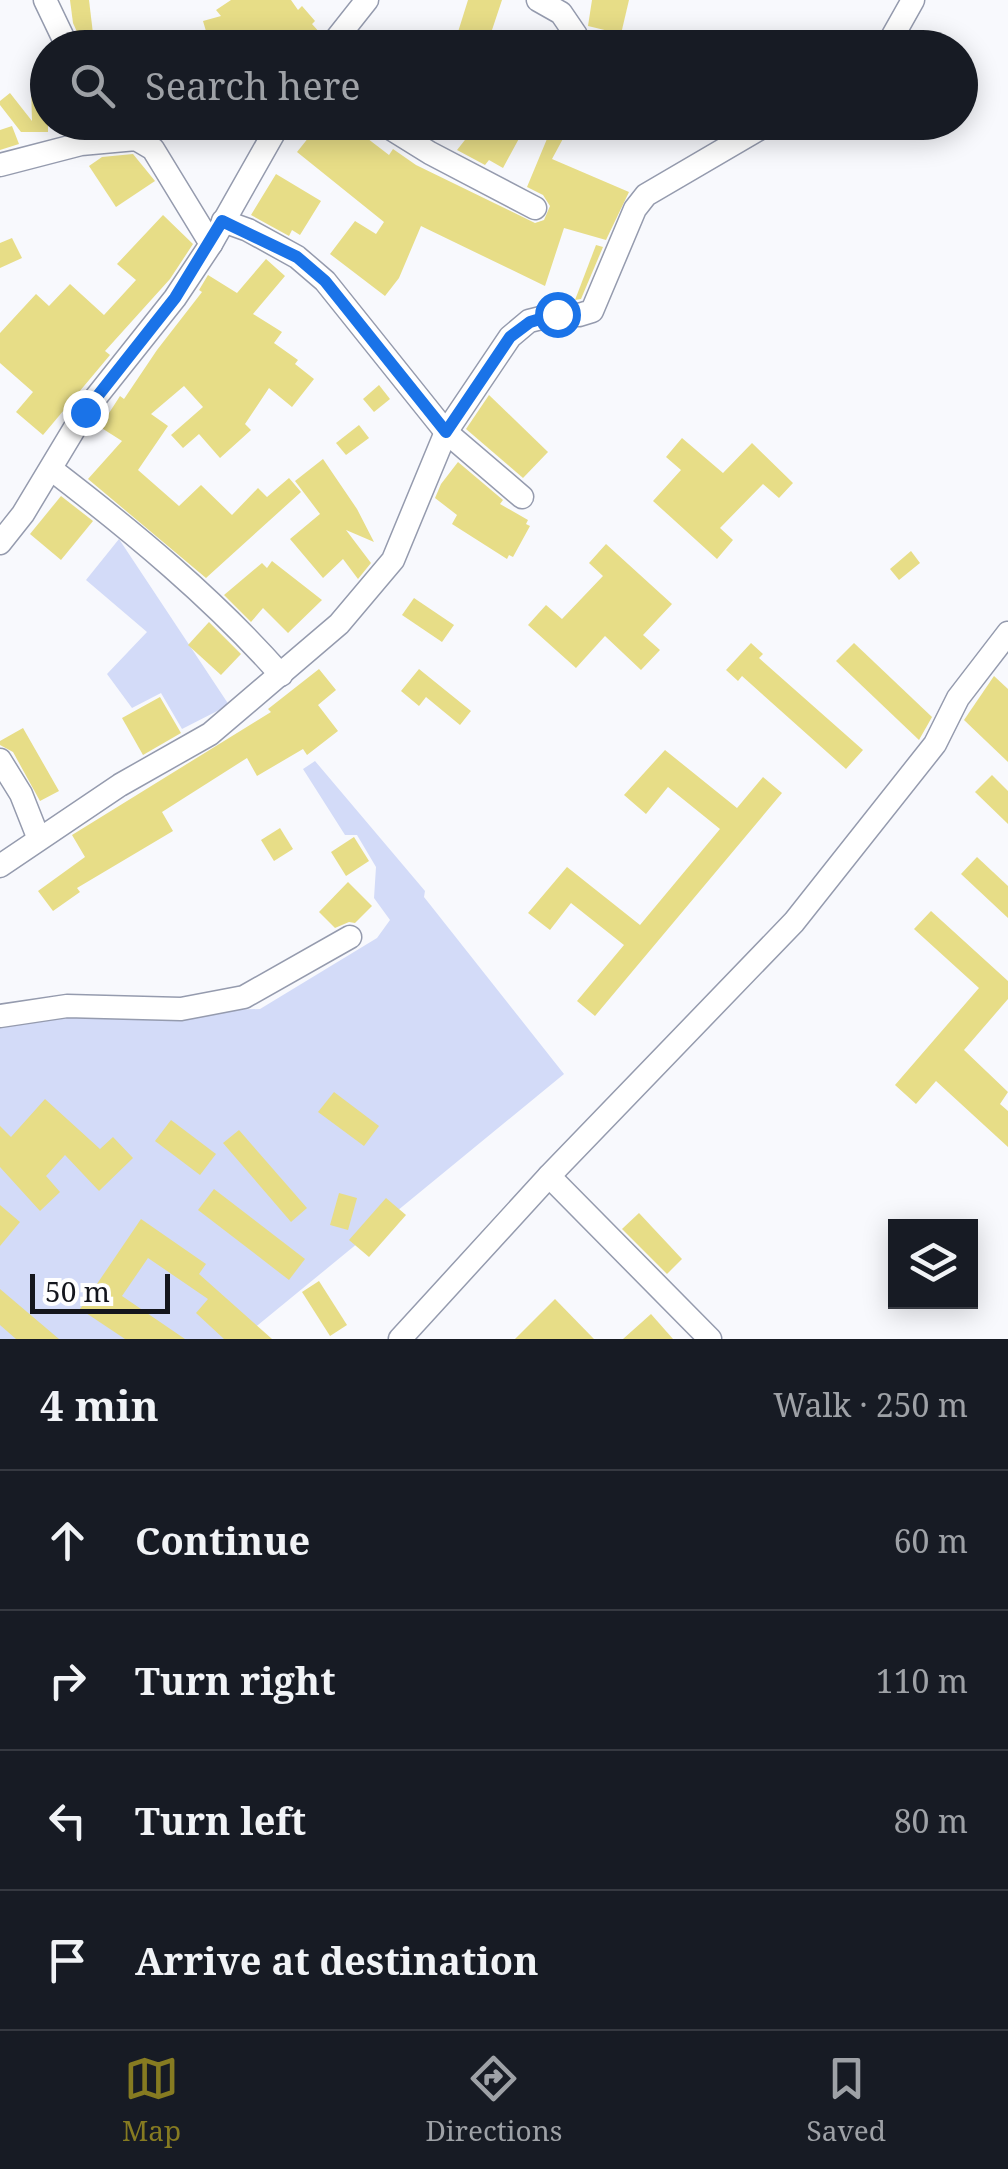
<!DOCTYPE html>
<html lang="en">
<head>
<meta charset="utf-8">
<style>
	:root { --surface:#171b24; --page:#20242c; --text:#f1f3f6; --muted:#9ea1a6; --line:#363941; --accent:#867b21 }
	body { margin:0; font-family:"Noto Serif",serif; background:var(--page); color:var(--text) }
	.controls { position:absolute; right:30px; bottom:30px; display:grid; overflow:hidden; border-radius:0px; box-shadow:0 5px 25px #0003 }
	.controls button { width:90px; height:90px; display:grid; place-items:center; padding:0; border:0; border-bottom:2px solid var(--line); background:var(--surface); color:var(--text); font:50px sans-serif }
	.scale { position:absolute; left:30px; bottom:25px; width:140px; box-sizing:border-box; padding-left:10px; border:5px solid #14161d; border-top:0; font-size:28px; line-height:35px; white-space:nowrap; color:#14161d; -webkit-text-stroke:8px #fff; paint-order:stroke }
	.stop { position:absolute; width:30px; height:30px; margin:-22px; border:8px solid #1a73e8; border-radius:50%; background:#fff }
	.stop.end { background:#1a73e8; border-color:#fff; box-shadow:0 2px 10px #0008 }
	.list { margin:0; padding:0; list-style:none }
	h2 { display:flex; justify-content:space-between; align-items:center; height:130px; margin:0; padding:0 40px; font-size:42px }
	h2 small { font-size:32px; font-weight:400; color:var(--muted) }
	.list li { display:grid; grid-template-columns:65px 1fr auto; gap:30px; align-items:center; box-sizing:border-box; height:140px; padding:0 40px; border-top:2px solid var(--line) }
	.list b { display:block; font-size:38px; white-space:nowrap }
	.list em { font-size:32px; font-style:normal; color:var(--muted) }
	.icon { flex:none; width:55px; height:55px; fill:none; stroke:currentColor; stroke-width:2; stroke-linecap:round; stroke-linejoin:round }
	.map { position:relative; flex:none; width:1008px; height:1339px; overflow:hidden }
	.search { position:absolute; background:var(--surface); box-shadow:0 5px 25px #0003; left:30px; right:30px; top:30px; height:110px; display:flex; align-items:center; gap:25px; box-sizing:border-box; padding:0 35px; border-radius:55px; color:var(--muted); font-size:38px }
	.sheet { height:690px; background:var(--surface) }
	nav { display:flex; justify-content:space-around; align-items:center; box-sizing:border-box; height:140px; border-top:2px solid var(--line); background:var(--surface); font-size:28px; color:var(--muted) }
	nav a { display:grid; justify-items:center; gap:5px }
	nav .on { color:var(--accent) }
	.map>svg:first-child { display:block }
	.green { fill:#d3dbf8 }
	.building { fill:#e7dd87 }
	.lines { fill:none; stroke-linecap:round; stroke-linejoin:round }
	.minor-casing { stroke:#959bae; stroke-width:25 }
	.minor { stroke:#fff; stroke-width:22 }
	.route { stroke:#1a73e8; stroke-width:12 }
</style>
</head>
<body>
<div class="map">
<svg width="1008" height="1339" viewBox="0 0 1008 1339">
	<rect width="100%" height="100%" fill="#f8f9fd"/>
	<g class="green">
		<path d="M119 539 229 705 182 729 161 693 132 708 107 674 147 632 86 580Z"/>
		<path d="M315 761 425 891 424 897 564 1074 241 1339H0V1026L109 1013 260 1009 377 938 390 920 374 898 376 867 357 835H345L303 769Z"/>
	</g>
	<g class="building">
		<path d="M70 0H89L94 42 82 43 73 23Z"/>
		<path d="M231 0H291L298 10 302 6 315 21 312 24 321 34 314 48H211L203 21 221 16 216 10Z"/>
		<path d="M468 0H502L486 48H453Z"/>
		<path d="M592 0H629L621 34 588 26Z"/>
		<path d="M31 87H48V132H21L0 105V101L10 93 32 121Z"/>
		<path d="M321 122H346L389 155 393 149 416 165 535 223 544 220 550 206 543 195 527 187 554 122H572L552 159 629 192 606 240 564 228 545 286 421 226 399 278 385 296 330 254 355 221 376 234 384 222 297 152Z"/>
		<path d="M496 122H528L503 168 489 160 485 165 457 150 476 126 489 136Z"/>
		<path d="M12 126 19 144 0 150V130Z"/>
		<path d="M133 154 155 181 116 207 89 166 102 157Z"/>
		<path d="M276 174 321 201 300 235 292 230 289 236 251 215Z"/>
		<path d="M163 215 193 244 170 279 105 351 110 355 43 435 16 412 33 392 0 363V333L36 294 49 306 70 284 104 315 136 280 117 264Z"/>
		<path d="M12 238 22 258 0 268V243Z"/>
		<path d="M596 245 603 247 581 299 575 300Z"/>
		<path d="M266 259 285 276 253 314 282 332 274 343 298 360 295 364 314 379 292 407 269 388 245 424 251 430 220 458 199 434 183 448 171 435 203 407 184 386 151 414 168 426 138 470 179 506 201 485 232 515 258 488 267 497 289 478 301 492 206 578 88 479 122 441 100 427 120 396 124 399 157 350 202 292 199 290 208 275 237 293Z"/>
		<path d="M379 385 390 399 374 412 363 399Z"/>
		<path d="M489 395 548 452 523 478 466 429Z"/>
		<path d="M359 425 369 438 346 455 336 443Z"/>
		<path d="M682 438 723 473 752 443 793 483 779 498 763 484 720 528 733 540 717 559 653 501 681 470 666 457Z"/>
		<path d="M323 459 357 509 374 542 346 530 371 563 358 579 343 559 323 578 290 539 320 514 295 481Z"/>
		<path d="M458 462 503 500 500 504 528 520 526 524 530 526 513 557 509 555 507 559 452 524 457 515 435 498 441 484Z"/>
		<path d="M61 496 93 521 61 560 30 534Z"/>
		<path d="M606 544 672 604 643 635 660 650 641 670 605 636 576 668 528 625 546 605 562 619 603 576 589 563Z"/>
		<path d="M911 551 920 563 899 580 890 569Z"/>
		<path d="M272 561 322 600 288 633 263 608 251 622 224 595 262 563 267 568Z"/>
		<path d="M414 598 454 625 442 642 402 615Z"/>
		<path d="M209 622 241 654 221 675 188 645Z"/>
		<path d="M751 643 763 654 759 658 863 750 846 769 742 676 738 681 726 670Z"/>
		<path d="M854 643 932 717 919 740 836 661Z"/>
		<path d="M319 669 336 690 318 705 338 731 307 755 303 749 257 776 247 758 162 812 173 831 77 888 80 892 53 911 38 891 85 857 72 835 271 712 268 709Z"/>
		<path d="M419 669 471 711 460 725 426 697 419 706 401 691Z"/>
		<path d="M994 676 1008 689V762L964 720Z"/>
		<path d="M160 697 181 733 143 755 122 718Z"/>
		<path d="M23 728 59 791 40 801 13 752 0 745V741Z"/>
		<path d="M665 750 737 808 763 777 782 793 595 1016 577 1001 624 945 571 903 550 930 528 913 567 867 640 925 720 829 668 787 646 814 624 795Z"/>
		<path d="M992 775 1008 791V824L975 792Z"/>
		<path d="M280 828 293 849 274 861 261 840Z"/>
		<path d="M354 837 369 861 346 876 331 852Z"/>
		<path d="M977 857 1008 886V918L961 874Z"/>
		<path d="M348 882 372 906 355 923 349 922 335 928 319 912Z"/>
		<path d="M931 911 1008 981V999L964 1050 1008 1092 1000 1104 1008 1111V1147L936 1081 916 1104 895 1085 979 988 914 929Z"/>
		<path d="M334 1092 379 1126 364 1146 318 1112Z"/>
		<path d="M45 1099 100 1149 113 1137 133 1158 99 1191 65 1155 46 1176 60 1192 40 1211 0 1167V1126L11 1137Z"/>
		<path d="M171 1120 216 1154 200 1175 155 1141Z"/>
		<path d="M239 1130 307 1208 291 1222 223 1143Z"/>
		<path d="M214 1189 305 1259 289 1280 198 1210Z"/>
		<path d="M339 1193 357 1198 348 1230 330 1225Z"/>
		<path d="M386 1198 406 1215 369 1257 349 1240Z"/>
		<path d="M0 1205 20 1222 0 1246Z"/>
		<path d="M639 1213 682 1259 667 1274 622 1229Z"/>
		<path d="M141 1219 206 1264 199 1274 272 1339H224L196 1313 208 1299 148 1258 122 1296 185 1339H125L80 1309Z"/>
		<path d="M319 1281 347 1325 330 1336 302 1292Z"/>
		<path d="M0 1289 59 1339H16L0 1325Z"/>
		<path d="M555 1299 594 1339H515Z"/>
		<path d="M651 1314 673 1339H623Z"/>
	</g>
	<g class="lines">
		<g class="minor-casing">
			<g id="minor">
				<path d="M45 0 68 48"/>
				<path d="M538 0 561 13 576 35"/>
				<path d="M329 48 367 0"/>
				<path d="M886 48 913 0"/>
				<path d="M380 122 430 153 535 208"/>
				<path d="M0 165 81 144 136 139 153 149 211 244"/>
				<path d="M223 221 248 230 297 257 325 281 446 432 522 497"/>
				<path d="M51 469C133 532 213 598 281 675"/>
				<path d="M0 543 23 514 85 411 175 298 211 244 280 122"/>
				<path d="M0 760 21 794 38 837"/>
				<path d="M0 866 120 785 210 734 339 624 393 560 446 432 510 337 529 321 557 314 579 315 592 311 635 209 646 195 771 122"/>
				<path d="M0 1016 67 1006 181 1009 244 997 350 937"/>
				<path d="M549 1176 710 1339"/>
				<path d="M400 1339 549 1176 794 922 935 744 958 698 1008 633"/>
			</g>
		</g>
		<use href="#minor" class="minor"/>
	</g>
	<g class="lines">
		<path class="route" d="M85 412 175 298 222 221 297 257 325 281 446 432 510 337 530 322 557 314"/>
	</g>
</svg>
<div class="controls">
<button><svg class="icon" aria-label="layers" viewBox="0 0 24 24"><path d="M12 4l9 5-9 5-9-5zM3 14l9 5 9-5"/></svg></button>
</div>
<div class="scale">50 m</div>
<div class="stop" style="left:557px;top:314px"></div>
<div class="stop end" style="left:85px;top:412px"></div>
<div class="search"><svg class="icon" aria-label="search" viewBox="0 0 24 24"><circle cx="10" cy="10" r="6"/><path d="M15 15l6 6"/></svg>Search here</div>
</div>
<section class="sheet">
<h2>4 min<small>Walk · 250 m</small></h2>
<ul class="list">
<li><svg class="icon" aria-label="ahead" viewBox="0 0 24 24"><path d="M12 20V5M6 11l6-6 6 6"/></svg><div><b>Continue</b></div><em>60 m</em></li>
<li><svg class="icon" aria-label="right" viewBox="0 0 24 24"><path d="M7 20v-9h11M14 6l5 5-5 5"/></svg><div><b>Turn right</b></div><em>110 m</em></li>
<li><svg class="icon" aria-label="left" viewBox="0 0 24 24"><path d="M17 20v-9H6M10 6l-5 5 5 5"/></svg><div><b>Turn left</b></div><em>80 m</em></li>
<li><svg class="icon" aria-label="arrive" viewBox="0 0 24 24"><path d="M6 21V4h12l-3 4 3 4H6"/></svg><div><b>Arrive at destination</b></div></li>
</ul>
</section>
<nav>
<a class="on"><svg class="icon" aria-label="map" viewBox="0 0 24 24"><path d="M3 6l6-2 6 2 6-2v14l-6 2-6-2-6 2zM9 4v14M15 6v14"/></svg>Map</a>
<a><svg class="icon" aria-label="directions" viewBox="0 0 24 24"><path d="M12 3l9 9-9 9-9-9zM9 14v-3h6M13 9l2 2-2 2"/></svg>Directions</a>
<a><svg class="icon" aria-label="saved" viewBox="0 0 24 24"><path d="M7 4h10v16l-5-4-5 4z"/></svg>Saved</a>
</nav>
</body>
</html>
